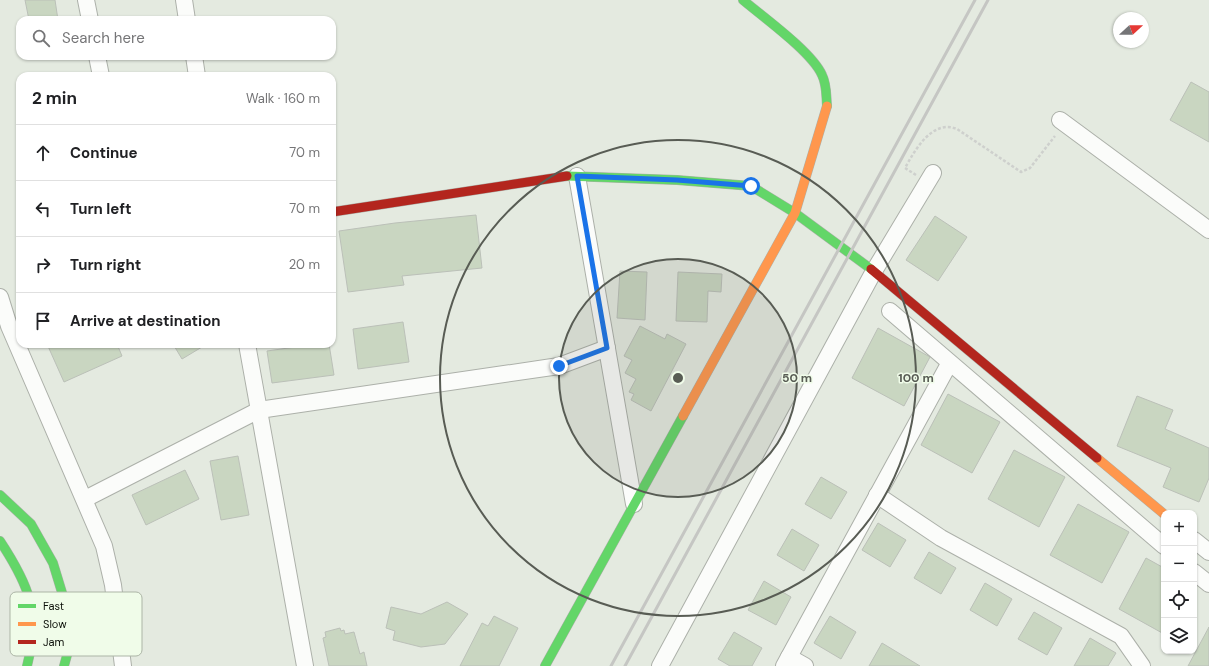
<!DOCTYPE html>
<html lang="en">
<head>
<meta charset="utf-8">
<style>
	:root { --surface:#fff; --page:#f6f6f6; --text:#202124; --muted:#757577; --line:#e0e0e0 }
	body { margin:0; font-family:"DM Sans",sans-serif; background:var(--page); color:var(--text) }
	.controls { position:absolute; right:12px; bottom:12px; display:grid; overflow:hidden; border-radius:8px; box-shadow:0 1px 3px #0004 }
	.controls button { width:36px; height:36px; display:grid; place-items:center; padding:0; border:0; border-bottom:1px solid var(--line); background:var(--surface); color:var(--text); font:20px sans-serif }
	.compass { position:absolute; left:1113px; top:12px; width:36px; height:36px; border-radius:50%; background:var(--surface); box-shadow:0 1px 3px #0004; rotate:69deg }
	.stop { position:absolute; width:12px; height:12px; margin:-9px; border:3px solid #1a73e8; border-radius:50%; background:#fff }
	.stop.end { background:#1a73e8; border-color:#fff; box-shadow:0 1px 4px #0008 }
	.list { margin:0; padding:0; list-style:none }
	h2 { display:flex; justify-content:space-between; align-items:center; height:52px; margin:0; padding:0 16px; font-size:17px }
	h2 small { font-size:13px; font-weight:400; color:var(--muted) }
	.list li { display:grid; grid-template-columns:26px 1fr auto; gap:12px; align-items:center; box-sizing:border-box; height:56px; padding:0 16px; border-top:1px solid var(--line) }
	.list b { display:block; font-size:15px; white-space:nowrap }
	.list em { font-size:13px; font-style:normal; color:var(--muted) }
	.icon { flex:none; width:22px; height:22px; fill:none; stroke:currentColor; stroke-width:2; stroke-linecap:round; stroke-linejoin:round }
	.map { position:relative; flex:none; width:1209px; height:666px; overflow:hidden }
	.search { position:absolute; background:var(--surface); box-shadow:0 1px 3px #0004; left:16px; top:16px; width:320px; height:44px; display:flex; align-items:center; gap:10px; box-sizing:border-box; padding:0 14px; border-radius:12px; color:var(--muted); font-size:15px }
	.panel { position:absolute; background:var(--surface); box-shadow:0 1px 3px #0004; left:16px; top:72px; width:320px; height:276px; border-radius:12px }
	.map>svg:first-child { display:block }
	.building { fill:#c9d6c1; stroke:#bbc0b8 }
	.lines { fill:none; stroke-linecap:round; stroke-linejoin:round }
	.street-casing { stroke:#acb0a9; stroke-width:18 }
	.fast-casing { stroke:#acb0a9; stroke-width:10 }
	.slow-casing { stroke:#acb0a9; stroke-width:10 }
	.jam-casing { stroke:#acb0a9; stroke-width:10 }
	.path { stroke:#ced0cd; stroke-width:2.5; stroke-dasharray:3 2; stroke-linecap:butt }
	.street { stroke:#fbfcfa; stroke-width:16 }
	.fast { stroke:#63d668; stroke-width:9 }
	.slow { stroke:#ff974d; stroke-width:9 }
	.jam { stroke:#b3261e; stroke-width:9 }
	.rail { stroke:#c5c6c3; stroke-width:3 }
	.route { stroke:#1a73e8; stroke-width:5 }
	.ring { fill:none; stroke:#585c54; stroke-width:2 }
	.key { fill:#f0fce9; stroke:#acb5a6; stroke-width:1 }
	.key-label { font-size:11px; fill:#0c1009 }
	.centre { fill:#585c54; stroke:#f0fce9; stroke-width:2 }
	.ring-label { font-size:12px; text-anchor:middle; font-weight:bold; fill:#585c54; stroke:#f0fce9; stroke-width:3; stroke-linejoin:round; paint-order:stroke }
</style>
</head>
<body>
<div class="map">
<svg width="1209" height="666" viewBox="0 0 1209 666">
	<rect width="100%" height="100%" fill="#e4eae0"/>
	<g class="building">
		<path d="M25 0H55L58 20H29Z"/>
		<path d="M1191 82 1209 92V142L1170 120Z"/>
		<path d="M476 215 482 268 402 276 404 285 348 292 339 231 395 223Z"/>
		<path d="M935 216 967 237 938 281 906 260Z"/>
		<path d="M620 271 647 272 645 320 617 318Z"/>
		<path d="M678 272 722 274 721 292 708 291 707 322 676 321Z"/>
		<path d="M403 322 409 362 358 369 353 329Z"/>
		<path d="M640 326 665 339 667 334 686 344 651 411 631 400 634 394 629 392 636 379 625 373 632 360 624 356Z"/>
		<path d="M878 328 930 357 904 406 852 378Z"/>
		<path d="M47 344H117L122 356 64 382Z"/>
		<path d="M173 344H207L182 359Z"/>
		<path d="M317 344H329L334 375 272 383 267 351Z"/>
		<path d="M948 394 1000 422 972 473 921 445Z"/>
		<path d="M1137 396 1173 410 1165 429 1209 448V478L1199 502 1163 487 1171 468 1117 446Z"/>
		<path d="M1014 450 1065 477 1039 527 988 499Z"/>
		<path d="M238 456 249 515 221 520 210 461Z"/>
		<path d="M185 470 199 499 146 525 132 495Z"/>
		<path d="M821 477 847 492 831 519 805 504Z"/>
		<path d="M1078 504 1129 532 1102 583 1050 555Z"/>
		<path d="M878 523 906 540 890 567 862 550Z"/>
		<path d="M792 529 819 545 804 571 777 555Z"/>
		<path d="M929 552 956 568 941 594 914 578Z"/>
		<path d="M1146 558 1164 568V634L1119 609Z"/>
		<path d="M764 581 791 597 776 625 748 610Z"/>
		<path d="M985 583 1012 599 997 626 970 610Z"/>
		<path d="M447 602 468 614 445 644 421 647 393 640 395 631 386 628 391 607 421 614Z"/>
		<path d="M1034 612 1062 628 1047 655 1018 639Z"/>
		<path d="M494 616 518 628 499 666H460L482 623 488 626Z"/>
		<path d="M830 616 856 632 841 659 814 643Z"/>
		<path d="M1209 627V666H1188Z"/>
		<path d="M340 628 341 631 344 630 345 634 354 632 360 654 364 652 367 666H329L323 638 326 637 325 632Z"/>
		<path d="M734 632 762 648 752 666H730L718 659Z"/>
		<path d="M1090 638 1116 653 1108 666H1074Z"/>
		<path d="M882 643 920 666H869Z"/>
	</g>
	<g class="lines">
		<g class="street-casing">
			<g id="street">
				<path d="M86 0 90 20"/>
				<path d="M184 0 187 20"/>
				<path d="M97 56 101 76"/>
				<path d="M194 56 197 76"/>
				<path d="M1060 120 1209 230"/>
				<path d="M577 176 634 504"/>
				<path d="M0 297 9 326 104 546 113 585 123 666"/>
				<path d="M890 311 1164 546"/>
				<path d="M247 344 305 666"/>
				<path d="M877 495 941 538 1121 636 1142 666"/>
				<path d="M85 499 259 410 559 366 607 348"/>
				<path d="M1194 540 1209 552"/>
				<path d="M1194 572 1209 584"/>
				<path d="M789 657 805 666"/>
				<path d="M660 666 874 271 933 173"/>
				<path d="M784 666 949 364"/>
			</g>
		</g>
		<g class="fast-casing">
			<g id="fast">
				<path d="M743 0C763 17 812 52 822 75 827 85 826 95 827 106"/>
				<path d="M567 176 677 180 751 186 795 213 871 269"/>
				<path d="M0 495 31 524 53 563 67 609 69 648 64 666"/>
				<path d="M0 541C29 585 41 613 27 666"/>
				<path d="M545 666 683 416"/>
			</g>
		</g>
		<g class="slow-casing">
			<g id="slow">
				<path d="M683 416 795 213 827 106"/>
				<path d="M1097 458 1164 514"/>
			</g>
		</g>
		<g class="jam-casing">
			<g id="jam">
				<path d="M332 212 567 176"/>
				<path d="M871 269 1097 458"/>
			</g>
		</g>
		<path class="path" d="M916 175 905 168C915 150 932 119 957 129L1021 172 1030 168 1055 136"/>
		<use href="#street" class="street"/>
		<use href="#fast" class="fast"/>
		<use href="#slow" class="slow"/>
		<use href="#jam" class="jam"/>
		<g class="rail">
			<path d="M611 666 975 0"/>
			<path d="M625 666 988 0"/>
		</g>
	</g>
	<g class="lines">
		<path class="route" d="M559 366 607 348 577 176 677 180 751 186"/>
	</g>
	<circle cx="678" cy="378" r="119" fill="#585c54" fill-opacity=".12"/>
	<g class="ring">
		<circle cx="678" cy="378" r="119"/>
		<circle cx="678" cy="378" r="238"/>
	</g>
	<rect x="10" y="592" width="132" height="64" rx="6" class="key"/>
	<rect x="18" y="604" width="18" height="4" fill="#63d668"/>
	<rect x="18" y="622" width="18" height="4" fill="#ff974d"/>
	<rect x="18" y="640" width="18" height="4" fill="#b3261e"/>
	<g class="key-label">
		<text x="43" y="610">Fast</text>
		<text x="43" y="628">Slow</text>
		<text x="43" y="646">Jam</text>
	</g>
	<circle cx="678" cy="378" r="6" class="centre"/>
	<g class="ring-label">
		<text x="797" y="382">50 m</text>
		<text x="916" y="382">100 m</text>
	</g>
</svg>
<div class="controls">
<button>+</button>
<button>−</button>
<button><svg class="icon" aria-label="locate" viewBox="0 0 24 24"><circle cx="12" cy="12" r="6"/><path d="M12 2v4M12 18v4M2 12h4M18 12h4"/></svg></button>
<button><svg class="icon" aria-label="layers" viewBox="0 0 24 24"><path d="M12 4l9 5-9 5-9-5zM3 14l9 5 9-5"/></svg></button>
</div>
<svg class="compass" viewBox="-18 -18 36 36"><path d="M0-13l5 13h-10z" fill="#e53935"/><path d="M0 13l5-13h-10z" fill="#757577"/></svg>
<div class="stop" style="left:751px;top:186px"></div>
<div class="stop end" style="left:559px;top:366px"></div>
<div class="search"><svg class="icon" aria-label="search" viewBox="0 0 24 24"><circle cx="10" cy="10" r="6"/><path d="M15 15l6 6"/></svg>Search here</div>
<section class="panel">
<h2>2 min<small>Walk · 160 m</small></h2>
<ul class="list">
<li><svg class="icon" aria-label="ahead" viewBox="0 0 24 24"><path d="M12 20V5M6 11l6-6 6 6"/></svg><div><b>Continue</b></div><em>70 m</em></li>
<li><svg class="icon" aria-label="left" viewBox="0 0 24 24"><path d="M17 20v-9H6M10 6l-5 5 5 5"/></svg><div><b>Turn left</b></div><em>70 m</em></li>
<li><svg class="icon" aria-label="right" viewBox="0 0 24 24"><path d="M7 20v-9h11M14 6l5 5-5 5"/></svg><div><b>Turn right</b></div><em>20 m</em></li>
<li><svg class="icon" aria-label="arrive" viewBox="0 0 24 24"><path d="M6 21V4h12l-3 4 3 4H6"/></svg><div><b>Arrive at destination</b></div></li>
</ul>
</section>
</div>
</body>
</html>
